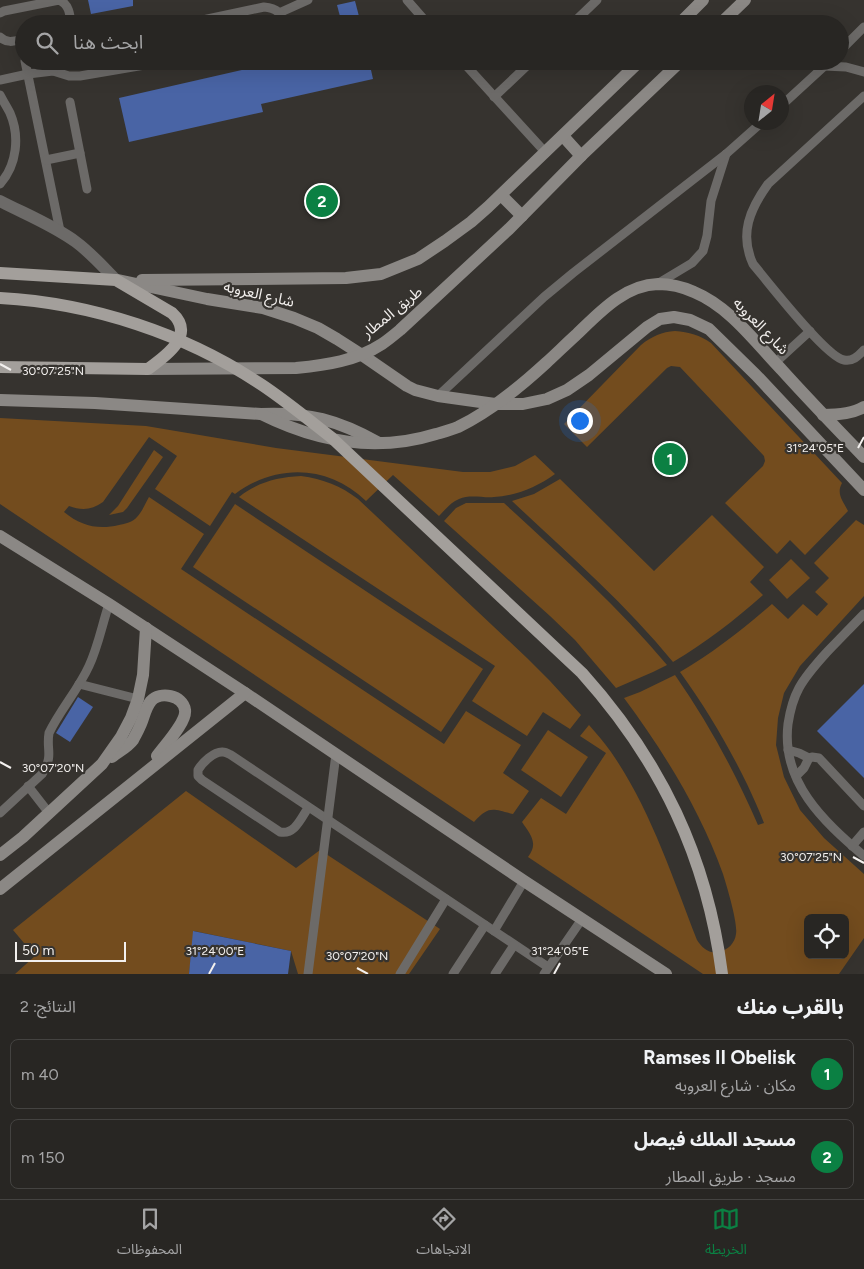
<!DOCTYPE html>
<html lang="ar">
<head>
<meta charset="utf-8">
<style>
	:root { --surface:#282623; --page:#343230; --text:#f1f3f6; --muted:#a5a5a6; --line:#444341; --accent:#0b8043 }
	body { margin:0; font-family:Figtree,"Noto Sans Arabic",sans-serif; background:var(--page); color:var(--text); direction:rtl }
	.controls { position:absolute; right:15px; bottom:15px; display:grid; overflow:hidden; border-radius:8px; box-shadow:0 5px 20px #0002 }
	.controls button { width:45px; height:45px; display:grid; place-items:center; padding:0; border:0; border-bottom:1px solid var(--line); background:var(--surface); color:var(--text); font:25px sans-serif }
	.compass { position:absolute; left:744px; top:85px; width:45px; height:45px; border-radius:50%; background:var(--surface); box-shadow:0 5px 20px #0002; rotate:30deg }
	.scale { position:absolute; left:15px; bottom:12px; width:111px; box-sizing:border-box; padding-left:5px; border:2px solid #f3f0ee; border-top:0; font-size:14px; line-height:18px; white-space:nowrap; color:#f3f0ee; -webkit-text-stroke:4px #36332f; paint-order:stroke }
	.you { position:absolute; left:579px; top:420px; width:18px; height:18px; margin:-12px; border:4px solid #fff; border-radius:50%; background:#1a73e8; box-shadow:0 0 0 8px #1a73e833 }
	.badge { display:grid; place-items:center; width:32px; height:32px; border-radius:50%; background:var(--accent); color:#fff; font-size:16px; font-weight:700 }
	.pin { position:absolute; translate:-50% -50%; border:2px solid #fff; box-shadow:0 1px 5px #0006 }
	.list { margin:0; padding:0; list-style:none }
	h2 { display:flex; justify-content:space-between; align-items:center; height:65px; margin:0; padding:0 20px; font-size:21px }
	h2 small { font-size:16px; font-weight:400; color:var(--muted) }
	.list li { display:grid; grid-template-columns:32px 1fr auto; gap:15px; align-items:center; box-sizing:border-box; height:70px; margin:0 10px 10px; padding:0 10px; border:1px solid var(--line); border-radius:8px }
	.list b { display:block; font-size:19px; white-space:nowrap }
	.list p { margin:0; font-size:16px; white-space:nowrap; color:var(--muted) }
	.list em { font-size:16px; font-style:normal; color:var(--muted) }
	.icon { flex:none; width:28px; height:28px; fill:none; stroke:currentColor; stroke-width:2; stroke-linecap:round; stroke-linejoin:round }
	.map { position:relative; flex:none; width:864px; height:974px; overflow:hidden; direction:ltr }
	.search { position:absolute; background:var(--surface); box-shadow:0 5px 20px #0002; left:15px; right:15px; top:15px; height:55px; display:flex; align-items:center; gap:12px; box-sizing:border-box; padding:0 18px; border-radius:28px; color:var(--muted); font-size:19px }
	.sheet { height:225px; background:var(--surface) }
	nav { display:flex; justify-content:space-around; align-items:center; box-sizing:border-box; height:70px; border-top:1px solid var(--line); background:var(--surface); font-size:14px; color:var(--muted) }
	nav a { display:grid; justify-items:center; gap:2px }
	nav .on { color:var(--accent) }
	.map>svg:first-child { display:block }
	.green { fill:#734c1e; fill-rule:evenodd }
	.building { fill:#4964a5 }
	.lines { fill:none; stroke-linecap:round; stroke-linejoin:round }
	.lane { stroke:#6c6a68; stroke-width:9 }
	.street { stroke:#6c6a68; stroke-width:12 }
	.secondary { stroke:#8b8885; stroke-width:12 }
	.primary { stroke:#a39f9b; stroke-width:12 }
	.primary-bridge { stroke:#a39f9b; stroke-width:12 }
	.ticks { fill:none; stroke:#f3f0ee; stroke-width:2 }
	.labels { text-anchor:middle; stroke-width:4.5; stroke-linejoin:round; paint-order:stroke }
	.street-label { font-size:15px; fill:#f3f0ee; stroke:#36332f }
	.ticks-label { font-size:12px; text-anchor:middle; fill:#f3f0ee; stroke:#36332f; stroke-width:4.5; stroke-linejoin:round; paint-order:stroke }
</style>
</head>
<body>
<div class="map">
<svg width="864" height="974" viewBox="0 0 864 974">
	<rect width="100%" height="100%" fill="#36332f"/>
	<g class="green">
		<path d="M675 331C689 332 700 335 711 343L842 483C836 494 843 501 848 511L805 555 790 540 777 554 725 503 763 466 765 461 764 456 680 367 671 366 667 368 587 447 564 424 641 345C652 336 662 332 675 331Z"/>
		<path d="M0 418 146 426 276 448 463 472H490L515 466 535 455 555 474C537 487 516 496 494 497 482 498 470 494 459 499 451 502 445 510 439 516L393 475 366 501C329 465 277 463 235 494L232 492 210 526 155 489 177 456 149 437 103 502C92 510 82 511 69 506L64 512C81 526 98 530 119 525 125 524 133 522 137 517 142 512 145 504 149 497L204 534 181 569 444 744 466 711 521 745 503 773 529 791 513 814C493 809 489 805 474 822L0 504Z"/>
		<path d="M154 450 163 457 127 508 123 512 109 515 118 506Z"/>
		<path d="M301 476C323 479 341 486 358 499L527 658 550 681 581 715 570 729 543 712 527 736 472 701 495 666 239 497C258 482 278 477 301 476Z"/>
		<path d="M560 479 654 571 712 515 764 567 750 582 763 595C735 620 705 643 673 662 625 603 567 553 512 501L534 494Z"/>
		<path d="M466 503H504C560 555 618 606 667 665L653 672 616 688 575 640 550 616 444 521 456 508Z"/>
		<path d="M235 504 483 669 441 732 193 567Z"/>
		<path d="M856 520 864 525V596L800 666 784 693 778 718 776 745 784 777 800 810 824 838 864 874V938L839 974H703L528 857C539 843 530 834 522 822L541 798 566 814 606 753 580 736 589 725C596 733 604 742 611 752 650 808 672 876 697 940 702 948 709 954 719 952 728 950 735 943 736 934 738 923 727 887 723 874 700 810 664 752 624 698L640 692 675 675C708 722 735 772 758 825L764 823C759 810 753 797 747 784 728 745 706 708 680 672 713 653 743 629 772 604L788 619 803 604 817 616 828 604 815 592 829 578 814 563ZM808 918H845V955H808Z"/>
		<path d="M791 559 810 578 787 599 769 580Z"/>
		<path d="M548 730 588 757 561 797 521 770Z"/>
		<path d="M186 791 296 868 320 850 440 929 409 974H298L291 951 194 931 189 974H15L35 956 13 930Z"/>
	</g>
	<g class="building">
		<path d="M88 0H133V6L91 14Z"/>
		<path d="M355 1 361 24H342L337 5Z"/>
		<path d="M281 61H369L373 79 261 104 263 112 129 142 119 98Z"/>
		<path d="M864 684V778L817 731Z"/>
		<path d="M78 697 93 707 70 742 56 733Z"/>
		<path d="M193 931 291 951 288 974H189Z"/>
	</g>
	<g class="lines">
		<g class="lane">
			<path d="M407 0 428 24"/>
			<path d="M0 13 4 11 59 0C69 4 70 14 71 24"/>
			<path d="M279 13 308 0"/>
			<path d="M184 24 264 7C275 8 283 12 282 24"/>
			<path d="M572 24 597 0"/>
			<path d="M0 37C7 44 15 41 24 39"/>
			<path d="M20 40 24 56"/>
			<path d="M840 51 864 27"/>
			<path d="M25 61 60 231"/>
			<path d="M64 61 53 71 69 76H80L168 61"/>
			<path d="M462 61 546 153"/>
			<path d="M824 66 846 67 864 72"/>
			<path d="M0 80 28 74 53 71"/>
			<path d="M0 95C3 101 7 107 10 113 20 136 17 165 0 184"/>
			<path d="M864 96 768 184C750 209 739 234 753 264 768 282 826 357 844 360 853 362 859 355 864 350"/>
			<path d="M494 97 532 61"/>
			<path d="M70 102 87 189"/>
			<path d="M782 105 830 61"/>
			<path d="M46 160 80 153"/>
			<path d="M657 284 692 263 703 251 707 236 711 201 726 154"/>
			<path d="M775 363 810 331"/>
			<path d="M438 396 544 297 573 273 726 154 762 122"/>
			<path d="M864 614C852 626 840 639 827 652 817 663 806 675 799 688 793 699 790 711 788 724 781 782 823 821 864 856"/>
			<path d="M79 684 138 699"/>
			<path d="M788 750 799 753 809 758 812 757 819 758 864 806"/>
			<path d="M796 776 804 768 809 758"/>
			<path d="M28 786 49 813"/>
			<path d="M308 808C301 818 295 835 280 832L202 780 198 776V770C202 763 214 751 223 752 226 752 229 754 231 755L548 967"/>
			<path d="M0 813 42 774C54 755 46 751 49 733 60 710 78 690 89 666 98 647 102 625 109 604"/>
			<path d="M852 846 864 832"/>
			<path d="M494 931 524 881"/>
			<path d="M308 974 336 754"/>
			<path d="M400 974 446 899"/>
			<path d="M453 974 485 925"/>
			<path d="M495 974 514 945"/>
			<path d="M544 974 582 919"/>
		</g>
		<path class="street" d="M0 201C25 214 53 225 76 242 91 253 103 267 116 280"/>
		<g class="secondary">
			<path d="M679 24 703 0"/>
			<path d="M720 24 745 0"/>
			<path d="M563 136 581 156"/>
			<path d="M501 195 522 216"/>
			<path d="M118 280 207 299 263 308 294 318 318 328 337 339 362 355 407 386 415 390 438 396 495 404H523L547 399 567 390 589 375 647 327 660 319 674 317 690 320 709 329 756 375 864 490"/>
			<path d="M142 280 346 278 381 274 418 259 445 241 471 222 488 207 640 61"/>
			<path d="M148 369 296 368C326 365 356 361 382 344 388 340 394 335 400 330L509 229 581 156 681 61"/>
			<path d="M0 400 95 403 261 414C308 412 338 420 379 443"/>
			<path d="M261 414C317 442 375 453 436 434 443 432 451 430 458 427 489 412 521 386 546 363 556 354 566 344 576 335 599 313 624 285 658 284 670 284 683 287 694 292 730 307 755 342 781 369 808 399 836 428 864 457"/>
			<path d="M823 415C837 415 852 414 864 407"/>
			<path d="M0 536 109 604 245 693 524 881 666 974"/>
			<path d="M112 757C118 752 128 747 133 740 135 736 138 731 140 726 144 718 145 708 151 701 160 691 183 695 185 710 187 722 164 746 157 756"/>
			<path d="M0 855 23 837 102 764 121 737 131 718 138 699 143 675 146 628"/>
			<path d="M0 889 245 693"/>
		</g>
		<path class="primary" d="M0 273 116 280 172 313C196 335 166 356 148 369L0 367"/>
		<path class="primary-bridge" d="M0 298C92 303 186 334 262 385 286 401 309 420 332 438L582 673C661 761 707 857 722 974"/>
	</g>
	<path class="ticks" d="M0 364 11 370M858 448 864 437M0 762 11 768M853 857 864 863M357 968 368 974M209 974 215 963M554 974 560 963"/>
	<g class="labels">
		<g class="street-label">
			<text transform="translate(259 294) rotate(13)" y="5">شارع العروبه</text>
			<text transform="translate(392 312) rotate(-39)" y="5">طريق المطار</text>
			<text transform="translate(761 326) rotate(46)" y="5">شارع العروبه</text>
		</g>
	</g>
	<g class="ticks-label">
		<text x="53" y="375">30°07'25"N</text>
		<text x="815" y="452">31°24'05"E</text>
		<text x="53" y="772">30°07'20"N</text>
		<text x="811" y="861">30°07'25"N</text>
		<text x="215" y="955">31°24'00"E</text>
		<text x="560" y="955">31°24'05"E</text>
		<text x="357" y="960">30°07'20"N</text>
	</g>
</svg>
<div class="controls">
<button><svg class="icon" aria-label="locate" viewBox="0 0 24 24"><circle cx="12" cy="12" r="6"/><path d="M12 2v4M12 18v4M2 12h4M18 12h4"/></svg></button>
</div>
<svg class="compass" viewBox="-18 -18 36 36"><path d="M0-13l5 13h-10z" fill="#e53935"/><path d="M0 13l5-13h-10z" fill="#a5a5a6"/></svg>
<div class="scale">50 m</div>
<div class="you"></div>
<div class="pin badge" style="left:670px;top:459px">1</div>
<div class="pin badge" style="left:322px;top:201px">2</div>
<div class="search"><svg class="icon" aria-label="search" viewBox="0 0 24 24"><circle cx="10" cy="10" r="6"/><path d="M15 15l6 6"/></svg>ابحث هنا</div>
</div>
<section class="sheet">
<h2>بالقرب منك<small>النتائج: 2</small></h2>
<ul class="list">
<li><span class="badge">1</span><div><b>Ramses II Obelisk</b><p>مكان · شارع العروبه</p></div><em>40 m</em></li>
<li><span class="badge">2</span><div><b>مسجد الملك فيصل</b><p>مسجد · طريق المطار</p></div><em>150 m</em></li>
</ul>
</section>
<nav>
<a class="on"><svg class="icon" aria-label="map" viewBox="0 0 24 24"><path d="M3 6l6-2 6 2 6-2v14l-6 2-6-2-6 2zM9 4v14M15 6v14"/></svg>الخريطة</a>
<a><svg class="icon" aria-label="directions" viewBox="0 0 24 24"><path d="M12 3l9 9-9 9-9-9zM9 14v-3h6M13 9l2 2-2 2"/></svg>الاتجاهات</a>
<a><svg class="icon" aria-label="saved" viewBox="0 0 24 24"><path d="M7 4h10v16l-5-4-5 4z"/></svg>المحفوظات</a>
</nav>
</body>
</html>
